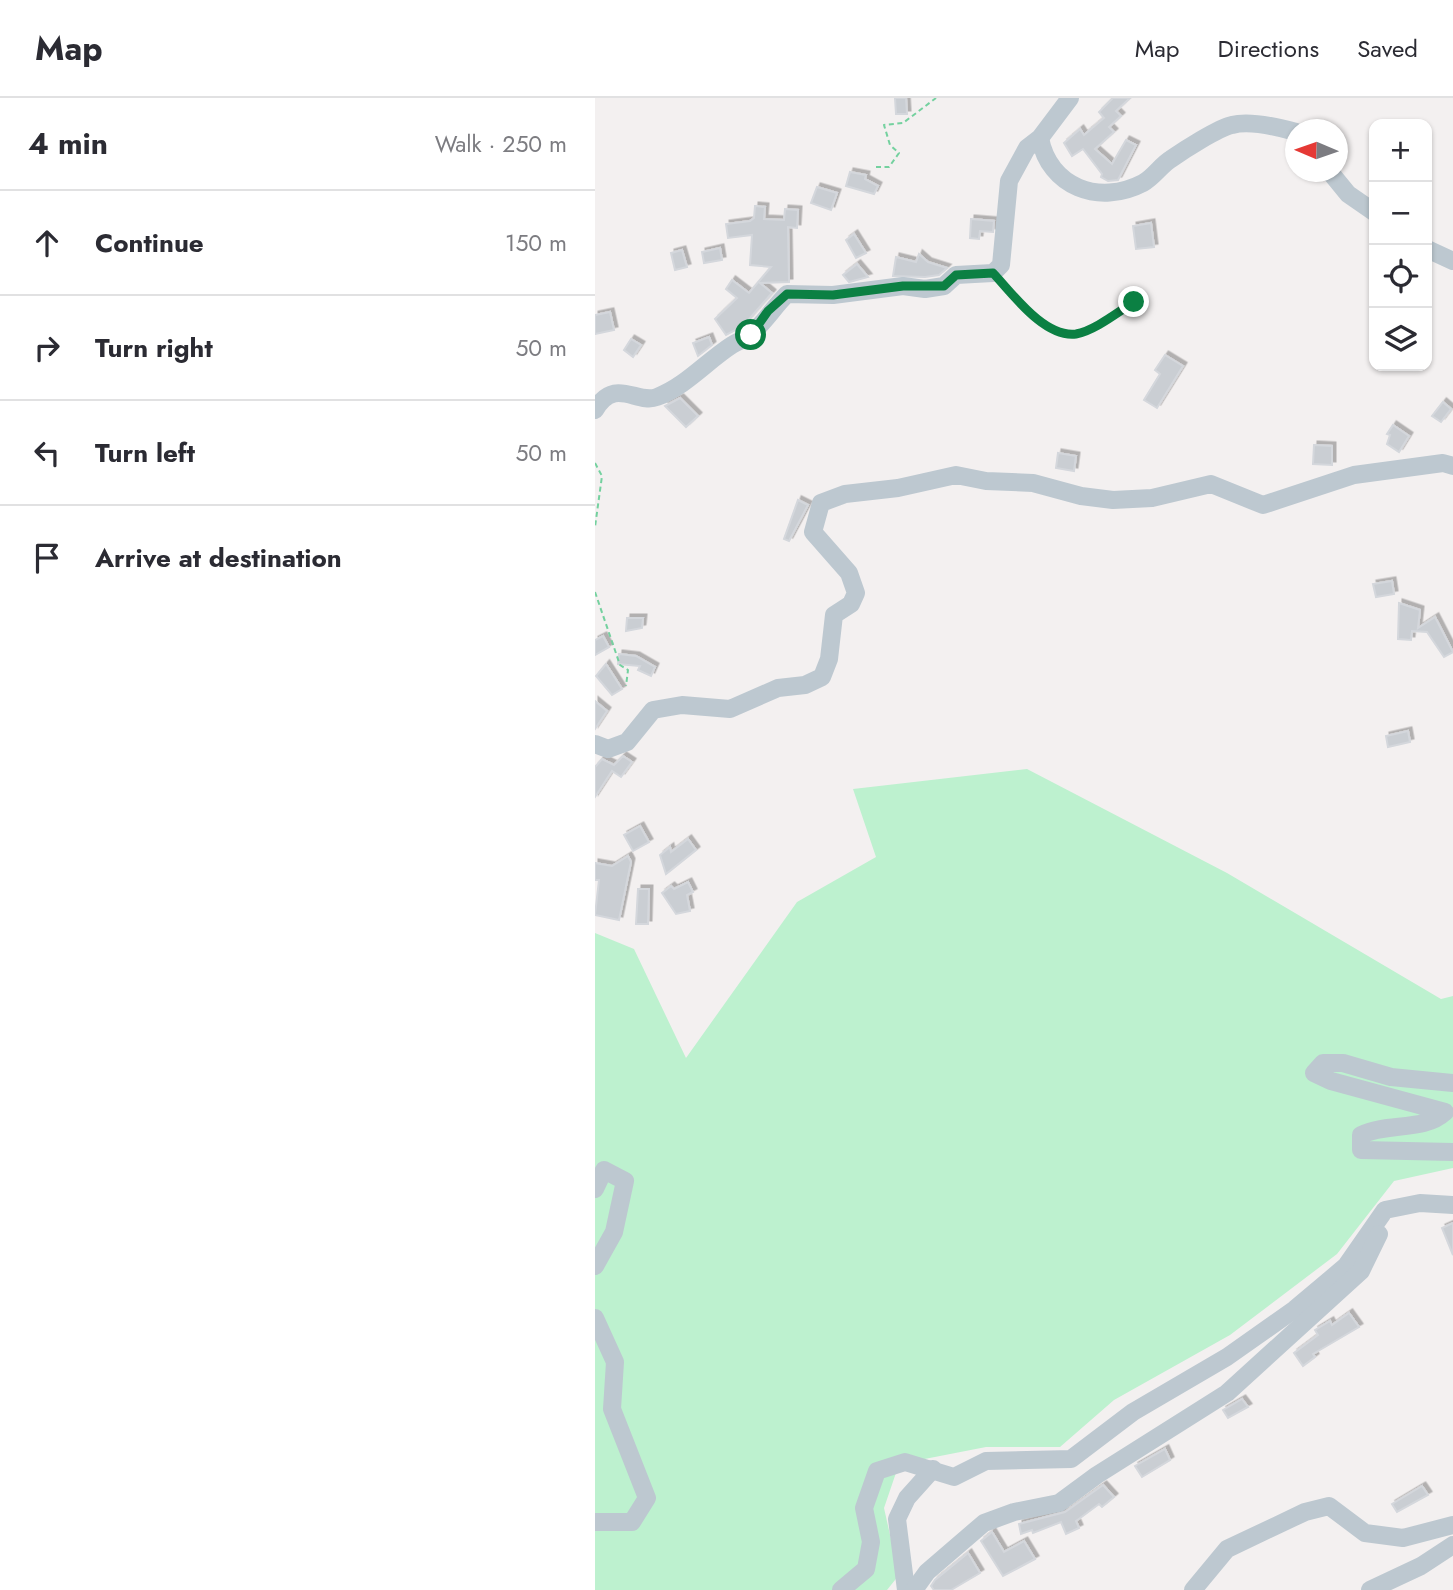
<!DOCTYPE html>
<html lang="en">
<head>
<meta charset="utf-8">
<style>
	:root { --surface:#fff; --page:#f7f7f7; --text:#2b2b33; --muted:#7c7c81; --line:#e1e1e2 }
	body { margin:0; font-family:Jost,sans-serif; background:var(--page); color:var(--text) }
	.controls { position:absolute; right:21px; top:21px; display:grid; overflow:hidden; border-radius:14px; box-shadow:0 2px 5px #0004 }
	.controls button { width:63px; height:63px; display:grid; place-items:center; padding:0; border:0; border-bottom:2px solid var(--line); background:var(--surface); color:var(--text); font:35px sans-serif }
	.compass { position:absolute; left:690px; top:21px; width:63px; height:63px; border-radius:50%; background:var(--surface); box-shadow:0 2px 5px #0004; rotate:272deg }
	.stop { position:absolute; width:21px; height:21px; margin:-16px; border:5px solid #0b8043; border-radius:50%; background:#fff }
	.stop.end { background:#0b8043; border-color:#fff; box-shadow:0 2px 7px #0008 }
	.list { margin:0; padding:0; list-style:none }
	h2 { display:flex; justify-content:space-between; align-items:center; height:91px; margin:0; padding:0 28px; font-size:30px }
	h2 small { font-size:23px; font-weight:400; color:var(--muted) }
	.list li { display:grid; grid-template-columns:46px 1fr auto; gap:21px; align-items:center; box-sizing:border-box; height:105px; padding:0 28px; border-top:2px solid var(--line) }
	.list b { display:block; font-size:26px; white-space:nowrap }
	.list em { font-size:23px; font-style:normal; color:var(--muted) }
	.icon { flex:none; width:38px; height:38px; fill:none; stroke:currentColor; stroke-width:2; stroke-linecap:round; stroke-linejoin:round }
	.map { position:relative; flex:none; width:858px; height:1492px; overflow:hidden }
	header { display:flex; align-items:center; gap:42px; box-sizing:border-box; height:98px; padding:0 35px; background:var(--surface); border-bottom:2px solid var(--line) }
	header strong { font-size:33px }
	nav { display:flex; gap:38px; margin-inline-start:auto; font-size:24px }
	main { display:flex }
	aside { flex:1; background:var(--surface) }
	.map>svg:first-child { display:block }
	.green { fill:#bdf1cf }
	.building { fill:#caced3; stroke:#d4d7dc; stroke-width:2; filter:url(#shadow) }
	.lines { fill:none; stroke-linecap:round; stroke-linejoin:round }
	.path { stroke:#74d19f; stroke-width:2; stroke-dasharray:5 3.5; stroke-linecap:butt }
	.minor { stroke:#bdc8d0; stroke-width:18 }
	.route { stroke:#0b8043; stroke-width:9 }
</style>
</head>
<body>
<header>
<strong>Map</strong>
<nav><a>Map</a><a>Directions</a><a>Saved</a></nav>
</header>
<main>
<aside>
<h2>4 min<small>Walk · 250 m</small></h2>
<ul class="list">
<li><svg class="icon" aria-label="ahead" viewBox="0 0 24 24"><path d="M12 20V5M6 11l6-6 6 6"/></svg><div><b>Continue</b></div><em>150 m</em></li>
<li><svg class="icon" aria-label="right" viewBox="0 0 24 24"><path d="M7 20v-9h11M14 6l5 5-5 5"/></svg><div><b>Turn right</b></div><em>50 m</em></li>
<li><svg class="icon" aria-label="left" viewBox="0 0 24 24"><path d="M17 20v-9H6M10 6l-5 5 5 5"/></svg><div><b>Turn left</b></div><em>50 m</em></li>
<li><svg class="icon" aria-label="arrive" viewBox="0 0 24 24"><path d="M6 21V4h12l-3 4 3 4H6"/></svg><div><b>Arrive at destination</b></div></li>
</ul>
</aside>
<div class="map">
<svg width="858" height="1492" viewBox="0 0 858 1492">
	<defs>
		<filter id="shadow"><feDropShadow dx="3.5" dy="-3.5" stdDeviation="0" flood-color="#0004"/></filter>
	</defs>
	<rect width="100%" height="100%" fill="#f3f0f0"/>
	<path class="green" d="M432 671 632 775 846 901 858 898V1070L799 1083 742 1156 635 1237 519 1302 465 1349H391L304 1366 289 1410 304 1477 292 1492H0V835L39 851 91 960 202 804 281 759 258 691Z"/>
	<g class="building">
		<path d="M300 0H311L312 16H301Z"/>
		<path d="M518 0H535L521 13 526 18 514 29 519 34 500 51 517 66 531 42 541 47 523 82 513 83 506 79 507 76 488 51 477 58 469 45 485 31 489 37 509 20 504 14Z"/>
		<path d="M255 74 271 77 270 81 283 88 279 96 251 88Z"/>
		<path d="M222 89 242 95 236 112 216 105Z"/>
		<path d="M160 108 170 109 169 121 189 122 190 111 203 112 202 130 193 129 194 184 165 185 177 195 148 228 131 237 120 221 142 200 131 191 137 182 154 195 176 169 155 167 157 137 133 140 131 126 155 123 159 120Z"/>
		<path d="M376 121 399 123 398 134 385 133 384 141 375 140Z"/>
		<path d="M556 125 559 149 541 151 538 128Z"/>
		<path d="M259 136 271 155 261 160 251 142Z"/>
		<path d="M125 150 127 162 109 165 107 154Z"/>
		<path d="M87 152 92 169 80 172 76 155Z"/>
		<path d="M324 156 333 164 352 170 344 177 330 179 298 178 301 159 321 164Z"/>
		<path d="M262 166 273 179 254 184 248 177Z"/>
		<path d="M15 214 19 232 0 236V217Z"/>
		<path d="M114 239 117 247 103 258 98 245Z"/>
		<path d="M36 241 46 247 38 259 29 252Z"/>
		<path d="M570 257 588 268 562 310 549 302 565 276 560 272Z"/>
		<path d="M85 300 103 318 91 329 70 308Z"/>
		<path d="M848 304 856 311 846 324 837 318Z"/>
		<path d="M798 327 814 338 804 354 792 346 795 337 792 336Z"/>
		<path d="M719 347 737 348V367L718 366Z"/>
		<path d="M463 355 481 358 479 373 461 370Z"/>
		<path d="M203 402 213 407 194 443 189 441Z"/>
		<path d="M797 483 799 496 781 499 778 486Z"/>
		<path d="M804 505 825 512 823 530 840 519 858 554 849 559 832 534 817 533 816 542 803 541Z"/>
		<path d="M32 520H48L47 530 31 533Z"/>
		<path d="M8 538 14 549 0 557V542Z"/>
		<path d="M24 556 41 558 60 569 56 578 43 572 45 568 23 566Z"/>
		<path d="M11 566 27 591 17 597 1 578Z"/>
		<path d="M0 603 12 613 0 631Z"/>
		<path d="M813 633 815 644 793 649 791 638Z"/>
		<path d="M28 658 37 664 26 679 17 673 0 699V669L7 661 19 667Z"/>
		<path d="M45 728 54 744 38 753 29 737Z"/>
		<path d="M93 741 101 752 71 776 65 757 75 749 76 754Z"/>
		<path d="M33 758 36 764 24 822 0 817 4 782H0V765L17 768Z"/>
		<path d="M93 784 98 794 92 797 95 813 81 816 67 795 76 788 79 791Z"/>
		<path d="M43 791H54L53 826H41Z"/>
		<path d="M858 1125V1157L847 1130Z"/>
		<path d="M754 1215 764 1229 718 1256 720 1259 708 1268 699 1255 723 1237 720 1232 735 1223 737 1227Z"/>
		<path d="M647 1301 653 1309 633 1320 628 1312Z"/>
		<path d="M570 1351 575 1362 547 1379 540 1368Z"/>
		<path d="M508 1387 519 1399 507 1409 504 1406 481 1423 484 1430 471 1436 466 1424 438 1435 437 1432 426 1436 424 1426 470 1414Z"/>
		<path d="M827 1388 833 1397 802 1414 797 1406Z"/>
		<path d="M397 1434 409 1454 429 1443 440 1461 408 1478 386 1443Z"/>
		<path d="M373 1455 385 1475 356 1492H339L336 1488 340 1482Z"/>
	</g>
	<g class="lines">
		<g class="path">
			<path d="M281 69H294L304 55 295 47 289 27 308 25 341 0"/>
			<path d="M409 186C464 244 470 248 539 204"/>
			<path d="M0 365 7 378 0 429"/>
			<path d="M0 494 25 567 33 572 31 588"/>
		</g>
		<g class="minor">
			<path d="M445 40C454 89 504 108 548 85 559 79 566 67 576 61 589 52 623 30 637 27 655 22 683 29 701 34"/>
			<path d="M735 74 753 96 779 114"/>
			<path d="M832 151 858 163"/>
			<path d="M0 312C20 278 42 307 62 299 91 288 112 263 137 247 143 243 151 241 156 236 169 225 179 209 192 196L238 197 308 188 330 191 349 188 361 177 398 175 406 167 414 83 432 50 445 40 475 0"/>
			<path d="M0 646 13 651 32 644 58 612 87 607 135 611 183 590 210 587 227 579 234 561 239 517 256 506 261 495 254 475 218 434 226 405 250 396 303 390 361 377 391 383 438 385 486 398 518 402 557 400 616 386 668 407 759 377 848 365 858 368"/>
			<path d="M858 985 796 979 748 965H728L719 975 736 983 850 1014C828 1034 793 1024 766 1037V1052L858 1054"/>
			<path d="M0 1091 9 1072 30 1083 19 1134 0 1168"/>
			<path d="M0 1220 20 1264 17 1311 52 1400 37 1424H0"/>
			<path d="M246 1492 271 1471 276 1444 269 1410 282 1373 310 1364 359 1379 391 1363 476 1361 538 1314 632 1259 700 1211 751 1168 790 1112 825 1105 858 1107"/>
			<path d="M311 1492 302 1421 312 1400 338 1371"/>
			<path d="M319 1492 332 1474 389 1425 419 1414 464 1405 502 1377 632 1295 766 1173 784 1136"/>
			<path d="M598 1492 632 1451 710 1414 734 1408 770 1435 808 1440 858 1427"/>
			<path d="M775 1492 826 1468 858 1447"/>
		</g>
	</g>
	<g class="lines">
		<path class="route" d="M156 237 173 213 192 196 238 197 308 188H349L361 177 398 175C417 195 449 240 481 236 499 233 523 214 539 204"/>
	</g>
</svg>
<div class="controls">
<button>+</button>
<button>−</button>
<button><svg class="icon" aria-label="locate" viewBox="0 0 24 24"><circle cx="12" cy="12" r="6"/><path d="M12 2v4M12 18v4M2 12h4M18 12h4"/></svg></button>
<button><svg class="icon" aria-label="layers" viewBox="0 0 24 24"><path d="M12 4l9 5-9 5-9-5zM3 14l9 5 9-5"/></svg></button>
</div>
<svg class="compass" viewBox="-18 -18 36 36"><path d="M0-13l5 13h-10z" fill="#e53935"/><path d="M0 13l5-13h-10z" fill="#7c7c81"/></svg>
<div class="stop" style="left:156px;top:237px"></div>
<div class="stop end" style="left:539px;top:204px"></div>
</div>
</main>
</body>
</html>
